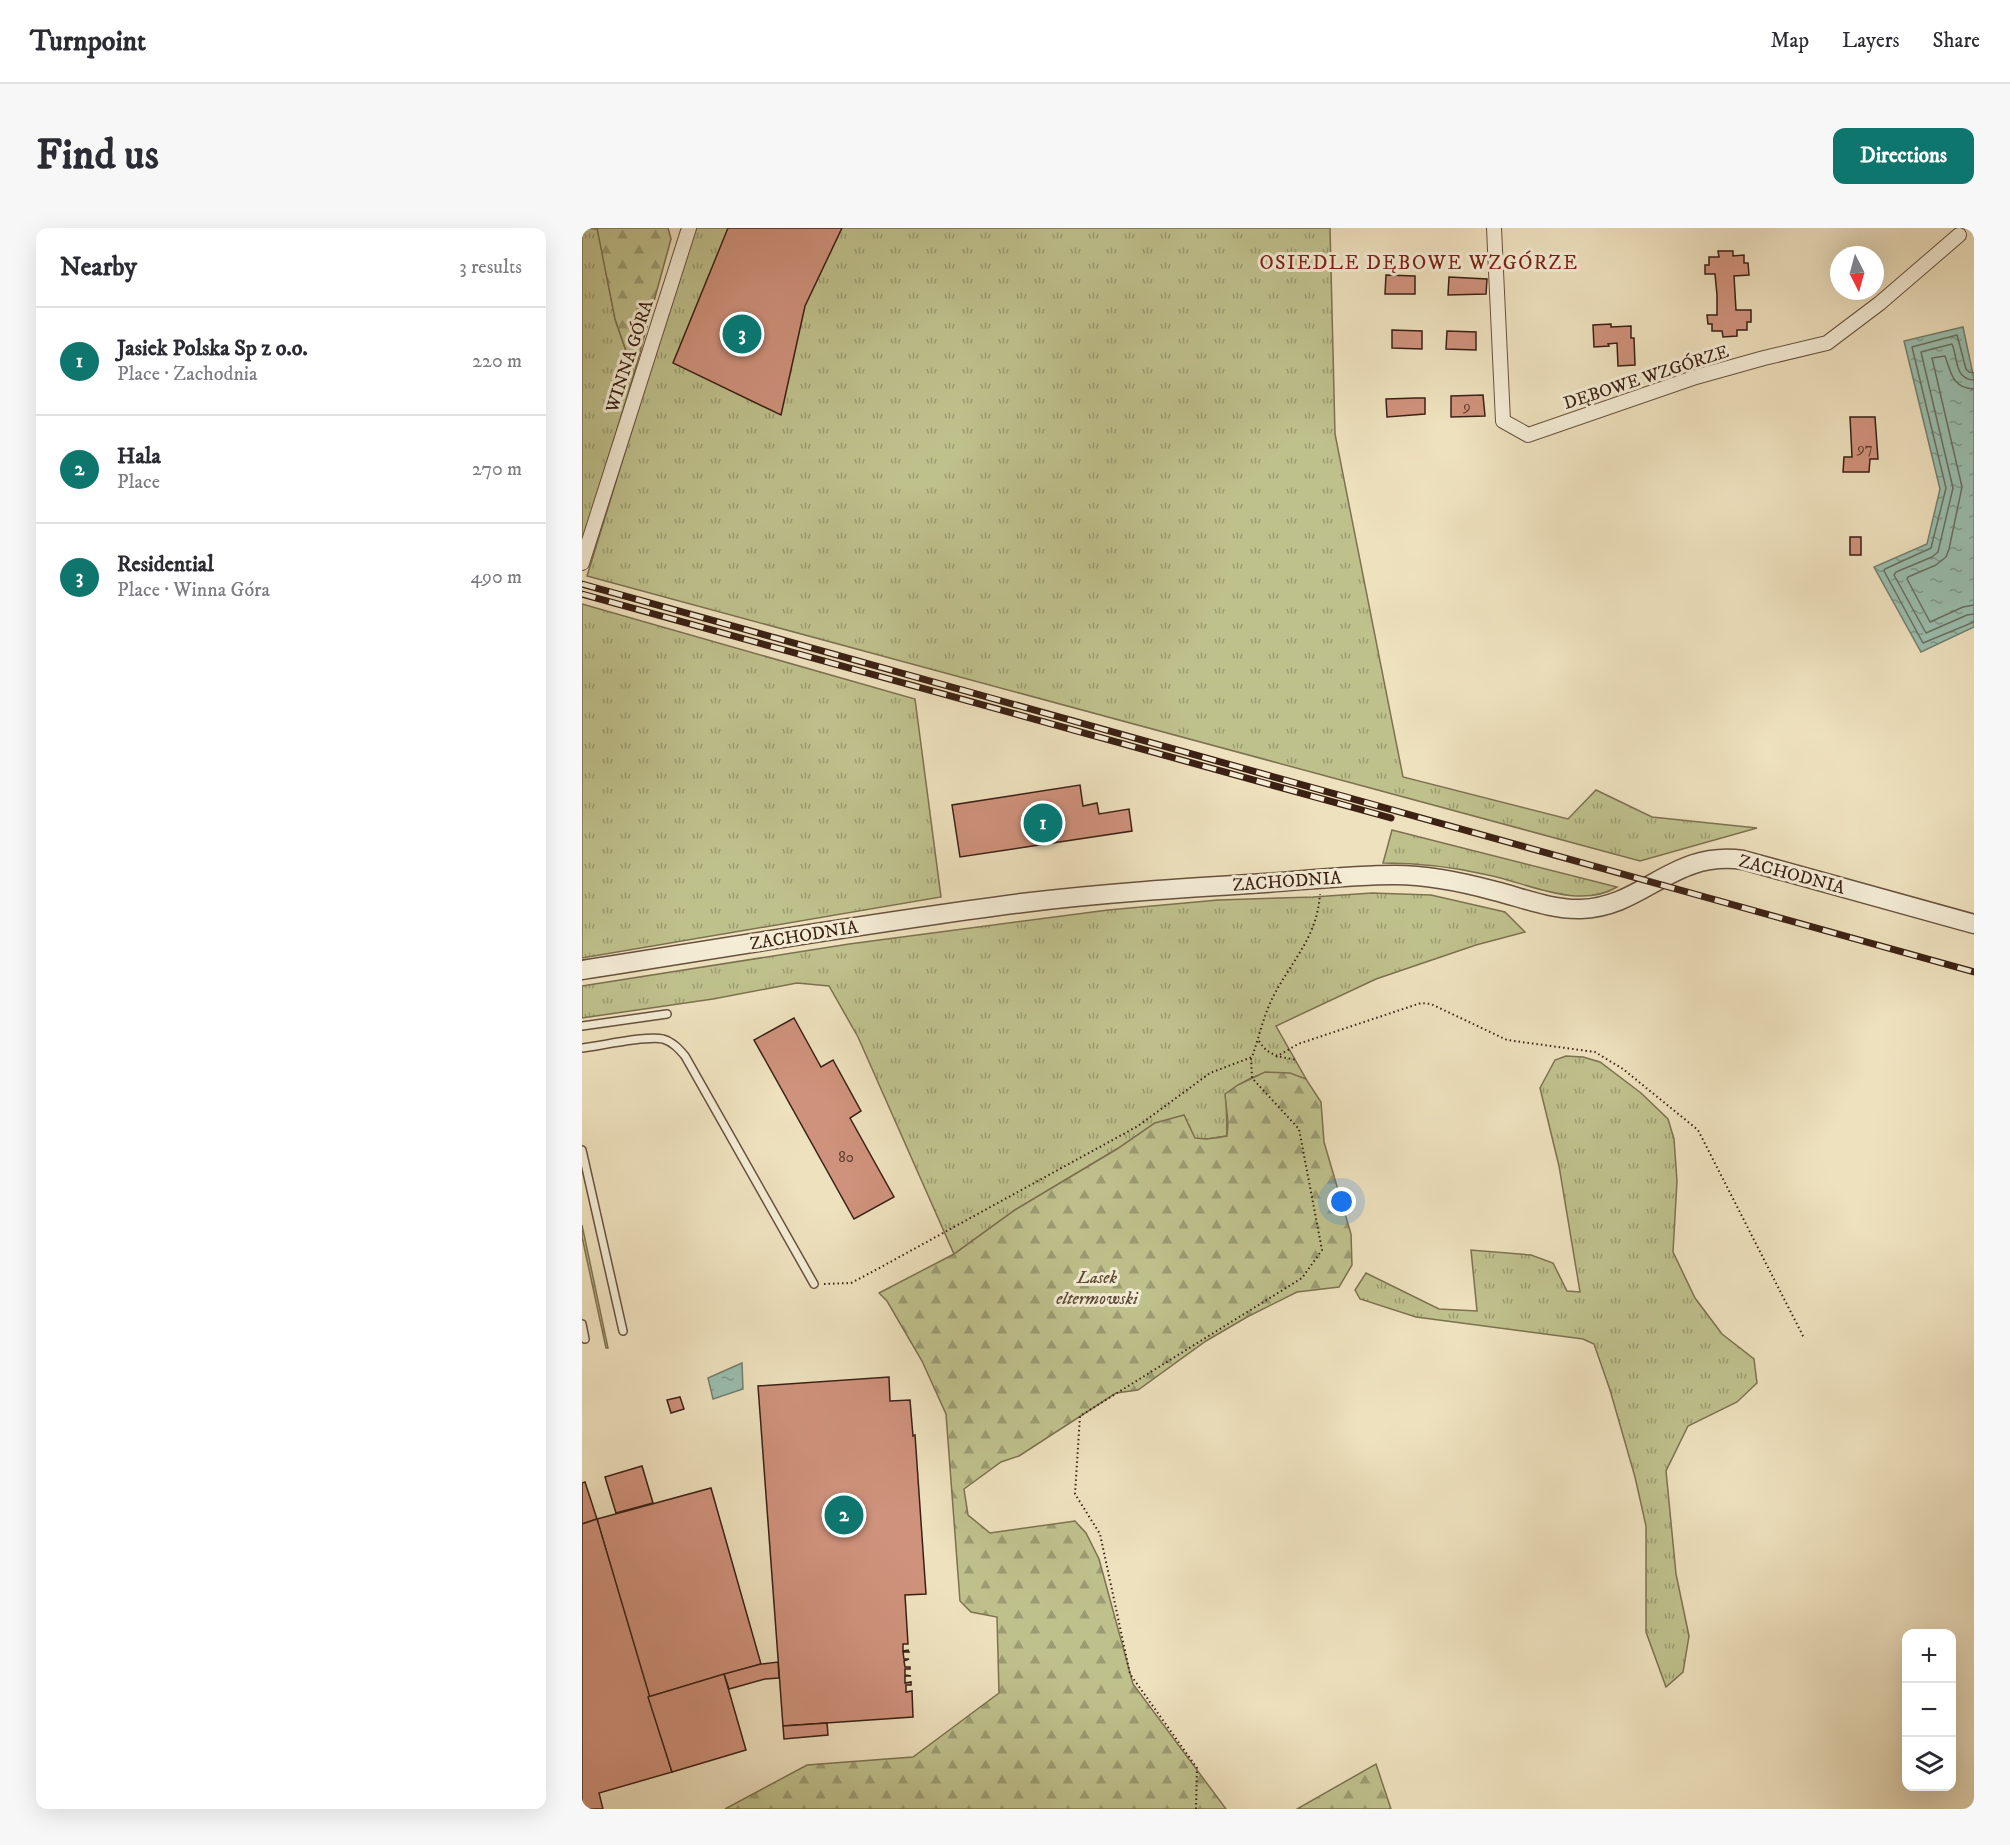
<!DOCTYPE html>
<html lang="en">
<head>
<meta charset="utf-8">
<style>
	:root { --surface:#fff; --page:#f7f7f7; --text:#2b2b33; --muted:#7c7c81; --line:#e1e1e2; --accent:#0f766e }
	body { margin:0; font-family:"IM FELL DW Pica",serif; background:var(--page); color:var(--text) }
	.controls { position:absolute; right:18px; bottom:18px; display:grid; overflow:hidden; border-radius:12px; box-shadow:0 6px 24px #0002 }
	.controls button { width:54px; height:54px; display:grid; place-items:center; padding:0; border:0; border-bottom:2px solid var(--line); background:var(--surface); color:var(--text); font:30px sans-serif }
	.compass { position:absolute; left:1248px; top:18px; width:54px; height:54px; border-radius:50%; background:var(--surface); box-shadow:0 6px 24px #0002; rotate:174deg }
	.you { position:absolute; left:760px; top:974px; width:21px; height:21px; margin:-15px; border:4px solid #fff; border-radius:50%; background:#1a73e8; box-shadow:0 0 0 9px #1a73e833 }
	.badge { display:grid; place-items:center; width:39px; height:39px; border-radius:50%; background:var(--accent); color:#fff; font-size:20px; font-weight:700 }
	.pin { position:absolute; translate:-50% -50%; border:3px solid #fff; box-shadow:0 2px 6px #0006 }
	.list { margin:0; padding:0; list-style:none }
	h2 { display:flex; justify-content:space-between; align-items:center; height:78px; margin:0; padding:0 24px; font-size:26px }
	h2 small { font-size:20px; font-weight:400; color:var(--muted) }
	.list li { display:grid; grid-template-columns:39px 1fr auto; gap:18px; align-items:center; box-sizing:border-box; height:108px; padding:0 24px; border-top:2px solid var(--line) }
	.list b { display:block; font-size:22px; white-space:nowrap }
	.list p { margin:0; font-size:20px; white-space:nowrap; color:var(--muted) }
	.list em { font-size:20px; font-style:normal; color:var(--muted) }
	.icon { flex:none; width:33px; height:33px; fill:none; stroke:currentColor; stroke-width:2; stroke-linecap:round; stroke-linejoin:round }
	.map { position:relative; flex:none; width:1392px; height:1581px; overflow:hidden; border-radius:12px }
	header { display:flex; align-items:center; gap:36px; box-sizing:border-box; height:84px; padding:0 30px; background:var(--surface); border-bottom:2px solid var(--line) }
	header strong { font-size:28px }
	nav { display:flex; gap:33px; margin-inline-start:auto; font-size:21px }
	.intro { display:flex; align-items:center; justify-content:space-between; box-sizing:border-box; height:144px; padding:0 36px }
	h1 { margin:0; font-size:42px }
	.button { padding:15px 27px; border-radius:12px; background:var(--accent); color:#fff; font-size:21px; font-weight:700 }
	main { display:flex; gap:36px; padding:0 36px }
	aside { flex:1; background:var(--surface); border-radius:12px; box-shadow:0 6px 24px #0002 }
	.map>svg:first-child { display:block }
	.grass { fill:url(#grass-tufts); stroke:#7d7150; stroke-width:1.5 }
	.forest { fill:url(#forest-firs); stroke:#7d7150; stroke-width:1.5 }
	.water { fill:url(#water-ripples); stroke:#747f70; stroke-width:1.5 }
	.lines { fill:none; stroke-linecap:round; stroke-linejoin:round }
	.shore { stroke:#6a7061; stroke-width:1.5 }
	.building { fill:#cf927c; stroke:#3b2114; stroke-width:1.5 }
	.service-casing { stroke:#68513e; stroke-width:10 }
	.minor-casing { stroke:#68513e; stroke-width:16 }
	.tertiary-casing { stroke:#68513e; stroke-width:21 }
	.path { stroke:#3b2114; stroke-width:2; stroke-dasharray:1.5 3; stroke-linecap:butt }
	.service { stroke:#f4ecd5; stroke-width:7 }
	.minor { stroke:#f4ecd5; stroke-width:14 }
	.tertiary { stroke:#f4ecd5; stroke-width:18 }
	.rail-casing { stroke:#3b2114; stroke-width:7 }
	.rail { stroke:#f4ecd5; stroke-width:4.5; stroke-dasharray:14; stroke-linecap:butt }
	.labels { text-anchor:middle; stroke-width:6; stroke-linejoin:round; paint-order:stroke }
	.number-label { font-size:15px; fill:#603d2e }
	.street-label { font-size:18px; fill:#3b2114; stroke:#f4ecd5 }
	.park-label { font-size:18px; font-style:italic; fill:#5c4932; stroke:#f4ecd5 }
	.neighbourhood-label { font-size:20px; letter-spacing:1.5px; fill:#7a1f14; stroke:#f4ecd5 }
</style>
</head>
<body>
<header>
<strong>Turnpoint</strong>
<nav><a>Map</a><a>Layers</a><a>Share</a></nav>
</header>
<div class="intro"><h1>Find us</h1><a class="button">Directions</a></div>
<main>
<aside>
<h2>Nearby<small>3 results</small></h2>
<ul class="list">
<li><span class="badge">1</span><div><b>Jasiek Polska Sp z o.o.</b><p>Place · Zachodnia</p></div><em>220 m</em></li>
<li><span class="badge">2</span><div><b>Hala</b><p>Place</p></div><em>270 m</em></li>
<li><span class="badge">3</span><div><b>Residential</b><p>Place · Winna Góra</p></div><em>490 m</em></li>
</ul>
</aside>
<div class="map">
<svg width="1392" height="1581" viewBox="0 0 1392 1581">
	<defs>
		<pattern id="grass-tufts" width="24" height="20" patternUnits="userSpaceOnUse" patternTransform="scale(1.5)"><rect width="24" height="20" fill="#bfc18d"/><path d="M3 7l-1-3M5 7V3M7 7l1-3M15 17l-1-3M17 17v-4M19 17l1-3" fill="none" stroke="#9c9c72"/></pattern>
		<pattern id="forest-firs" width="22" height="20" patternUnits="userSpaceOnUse" patternTransform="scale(1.5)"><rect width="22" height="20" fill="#bfc18d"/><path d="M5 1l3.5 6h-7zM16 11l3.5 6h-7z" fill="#9c9c72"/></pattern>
		<pattern id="water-ripples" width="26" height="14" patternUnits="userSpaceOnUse" patternTransform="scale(1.5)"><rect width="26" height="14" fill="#9abeae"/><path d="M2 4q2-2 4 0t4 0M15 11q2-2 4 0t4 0" fill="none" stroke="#7f9a8c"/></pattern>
	</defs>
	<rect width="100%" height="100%" fill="#eee1be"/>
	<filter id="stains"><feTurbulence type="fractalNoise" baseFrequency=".00333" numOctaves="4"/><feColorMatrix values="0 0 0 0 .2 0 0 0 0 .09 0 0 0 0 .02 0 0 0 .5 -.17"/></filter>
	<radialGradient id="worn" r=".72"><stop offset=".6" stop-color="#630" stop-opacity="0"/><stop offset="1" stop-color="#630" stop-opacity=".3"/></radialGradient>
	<g class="grass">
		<path d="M0 0 16 1 33 91 52 146 0 317Z"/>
		<path d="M112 0H748L753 206 821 549 986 591 1014 562 1070 589 1175 600 1058 633 5 348Z"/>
		<path d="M0 376 333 471 359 669 0 730Z"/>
		<path d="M810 602 1035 659C997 682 945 655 906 647 872 639 836 635 801 635Z"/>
		<path d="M790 665 849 667 923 684 943 704 894 717 794 751 694 798 724 851C689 839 673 844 644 866L645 908 625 911H612L607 897 573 895 535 921 433 982 372 1026 276 809 247 758 215 755 131 771 0 790V758L267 716 526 682 636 672 731 669Z"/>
		<path d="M984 828 1001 829 1018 834 1059 865 1086 891 1092 911 1095 953 1091 1024 1113 1070 1140 1106 1172 1131 1175 1155 1155 1174 1106 1198 1084 1243 1094 1346 1107 1408 1101 1444 1084 1459 1064 1404V1298L1053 1249 1028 1162 1012 1116 1001 1111 834 1089 778 1071 773 1062 784 1045 857 1081 895 1083 889 1022 949 1027 971 1035 985 1063 998 1064 977 938 958 860 973 832Z"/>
		<path d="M0 997 26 1120H24L0 1009Z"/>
	</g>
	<g class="forest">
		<path d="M15 0H86L89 11 52 146 33 91Z"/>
		<path d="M683 844 708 845 724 851 739 874 742 914 769 1006 770 1037 757 1059 715 1064 665 1089 624 1113 556 1162 534 1165 437 1228 419 1234 382 1261 386 1287 408 1305 493 1293 504 1305 517 1331 551 1456 644 1581H143L225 1537 331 1529 417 1465 415 1389 389 1384 378 1373 364 1186 340 1133 305 1073 297 1065 372 1026 433 982 535 921 573 895 602 887 613 910 625 911 645 908 646 894 643 866 656 857Z"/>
		<path d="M794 1536 809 1581H715Z"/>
	</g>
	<g class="water">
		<path d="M1381 99 1392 151V399L1339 424 1292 339 1345 316 1358 261 1322 113Z"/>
		<path d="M160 1135 161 1161 131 1171 126 1150Z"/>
	</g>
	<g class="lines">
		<g class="shore">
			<path d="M1392 145 1387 144 1384 141 1375 107 1330 119 1364 260 1349 320 1303 341 1302 343 1341 415 1392 394"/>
			<path d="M1392 152C1372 151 1376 130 1370 116L1339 124 1371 260 1356 324 1350 329 1314 344 1312 347 1344 405 1385 387 1392 386"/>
			<path d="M1392 161C1370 160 1369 144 1363 128L1350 130 1380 259 1367 321 1364 329 1354 337 1326 349 1325 351 1348 394 1381 379 1392 377"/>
		</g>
	</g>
	<g class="building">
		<path d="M146 0H260L223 78 199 187 91 135Z"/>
		<path d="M1136 23H1151V28L1162 27V35H1166L1167 47 1152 48 1154 82H1169V94H1165V102H1155V108L1141 109 1140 103H1130V96H1126L1125 87H1135V67L1133 46H1123V37H1127V29H1137Z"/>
		<path d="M804 47 833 48V66H803Z"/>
		<path d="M867 49 905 51 904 66 866 67Z"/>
		<path d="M1029 96V99L1049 98V110H1052L1053 137 1036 138 1035 115 1026 116 1027 118 1012 119 1011 97Z"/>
		<path d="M810 102 840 103V121L810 120Z"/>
		<path d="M865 103 894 104V122L864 121Z"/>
		<path d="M901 167 903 188 869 189V168Z"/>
		<path d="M834 170H843V186L805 189 804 171Z"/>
		<path d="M1268 189H1293L1296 231H1288L1287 244H1261L1262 229H1270Z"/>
		<rect x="1268" y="309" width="11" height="18"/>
		<path d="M498 557 501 578 515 575 517 586 547 581 550 603 378 629 370 577Z"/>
		<path d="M212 790 239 839 251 832 279 883 268 890 312 969 272 991 172 812Z"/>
		<path d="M307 1149 308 1173 328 1172 331 1208 333 1207 344 1366 323 1367 326 1416H321V1423L326 1422 327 1424H321L322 1431H327L322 1433 323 1439H328V1441H323V1447L329 1448H323V1455L329 1454V1457H324V1464L330 1463 331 1489 201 1498 176 1158Z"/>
		<path d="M98 1169 102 1181 89 1185 85 1172Z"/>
		<path d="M60 1238 71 1275 34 1285 23 1249Z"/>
		<path d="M3 1254 15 1291 0 1296V1255Z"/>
		<path d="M129 1260 179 1436 66 1469 15 1291Z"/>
		<path d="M15 1291 90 1544 17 1565 21 1581H0V1296Z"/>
		<path d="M196 1434 197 1450 183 1451 147 1461 142 1446 179 1436Z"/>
		<path d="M142 1446 164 1522 90 1544 66 1469Z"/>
		<path d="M245 1495 246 1507 202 1511 201 1498Z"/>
	</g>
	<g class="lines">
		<g class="service-casing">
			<g id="service">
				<path d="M0 798 85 786"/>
				<path d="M0 820C19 818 64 807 81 811 91 814 97 821 103 828L232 1056"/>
				<path d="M0 922 41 1103"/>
				<path d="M0 1096 3 1111"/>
			</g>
		</g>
		<g class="minor-casing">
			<g id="minor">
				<path d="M912 0 921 193 946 207 1114 149 1182 130 1245 115 1298 75 1377 7"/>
				<path d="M0 335 107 0"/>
			</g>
		</g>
		<g class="tertiary-casing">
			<path id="tertiary" d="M0 742C147 719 293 694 440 675 521 665 602 660 683 655 726 652 770 647 813 647 847 647 880 654 913 663 941 670 970 682 999 681 1062 679 1090 622 1161 632L1392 696"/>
		</g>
		<g class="path">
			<path d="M677 813C686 828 698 829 715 832"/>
			<path d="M694 829 716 816 839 775 849 776 925 812 1013 824 1041 841 1116 902 1222 1110"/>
			<path d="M242 1056 269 1055 290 1044 556 898 628 845 670 829C677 809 682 786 692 767 711 731 735 709 738 666"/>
			<path d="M614 1581 615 1540 548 1446 518 1306 493 1266 498 1188 720 1050 740 1022 717 901 670 850 669 830"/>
		</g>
		<use href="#service" class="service"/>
		<use href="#minor" class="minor"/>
		<use href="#tertiary" class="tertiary"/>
		<g class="rail-casing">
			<g id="rail">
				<path d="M0 356 1392 744"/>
				<path d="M0 366 809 590"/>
			</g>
		</g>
		<use href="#rail" class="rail"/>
	</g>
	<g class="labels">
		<g class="number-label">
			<text x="885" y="183">9</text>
			<text x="1283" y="225">97</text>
			<text x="264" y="934">80</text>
		</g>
		<g class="street-label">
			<text transform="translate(47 128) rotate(-72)" y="6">WINNA GÓRA</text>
			<text transform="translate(1064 149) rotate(-18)" y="6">DĘBOWE WZGÓRZE</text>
			<text transform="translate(1210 646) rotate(15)" y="6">ZACHODNIA</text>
			<text transform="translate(705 653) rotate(-4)" y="6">ZACHODNIA</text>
			<text transform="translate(222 707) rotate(-9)" y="6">ZACHODNIA</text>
		</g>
		<g class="park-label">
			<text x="515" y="1055">Lasek<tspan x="515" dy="21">eltermowski</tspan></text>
		</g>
		<g class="neighbourhood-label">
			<text x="837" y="41">OSIEDLE DĘBOWE WZGÓRZE</text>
		</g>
	</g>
	<rect width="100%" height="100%" filter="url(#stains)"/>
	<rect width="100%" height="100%" fill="url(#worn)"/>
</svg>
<div class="controls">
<button>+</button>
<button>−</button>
<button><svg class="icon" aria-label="layers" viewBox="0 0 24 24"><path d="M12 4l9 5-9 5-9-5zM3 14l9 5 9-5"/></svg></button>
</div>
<svg class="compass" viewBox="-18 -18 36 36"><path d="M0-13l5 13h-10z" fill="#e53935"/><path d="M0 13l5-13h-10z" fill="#7c7c81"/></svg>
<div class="you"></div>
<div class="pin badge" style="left:461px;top:595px">1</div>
<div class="pin badge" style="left:262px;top:1287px">2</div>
<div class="pin badge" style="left:160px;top:106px">3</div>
</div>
</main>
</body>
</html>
